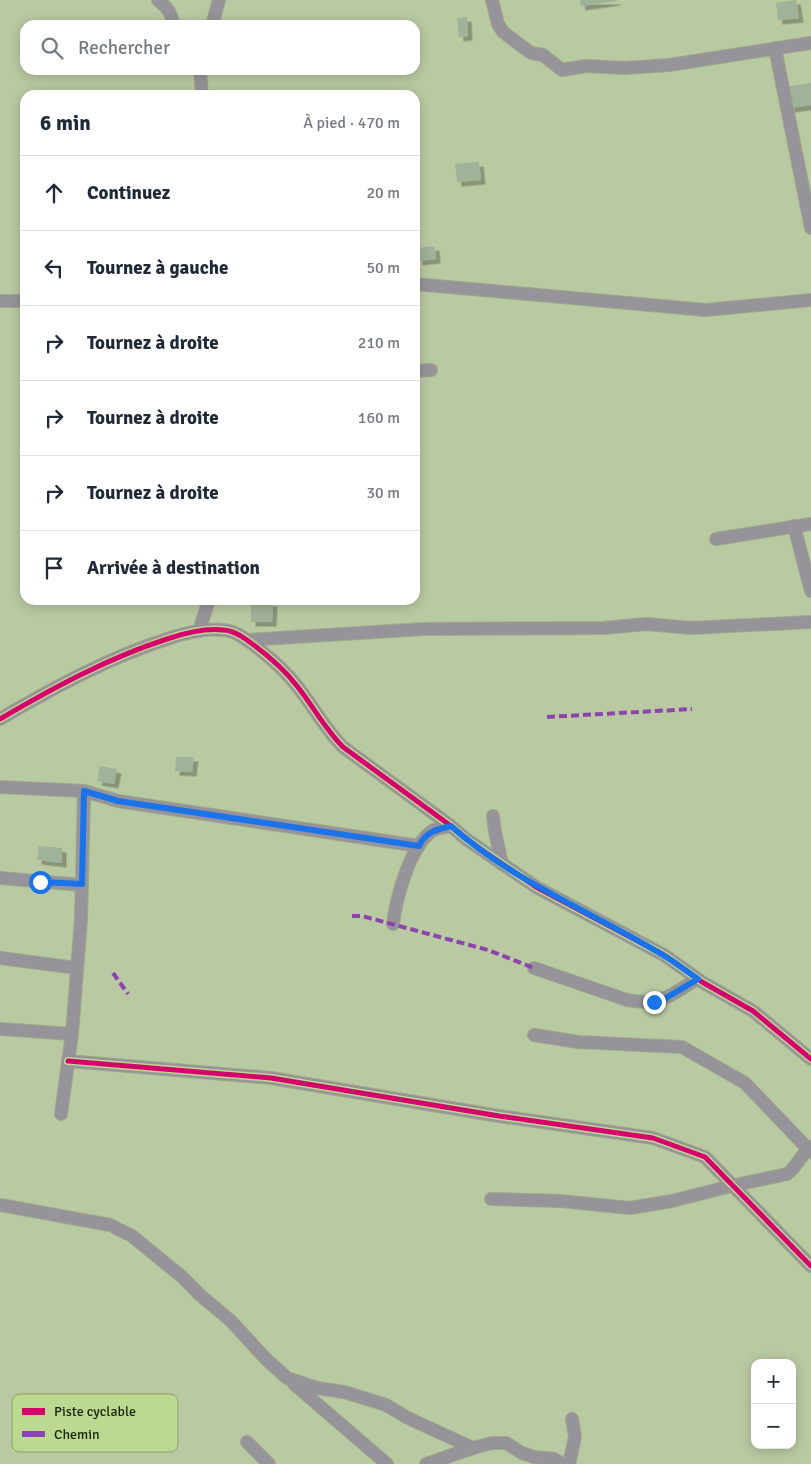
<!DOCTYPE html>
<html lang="fr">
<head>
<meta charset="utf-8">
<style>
	:root { --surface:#fff; --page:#f2f2f3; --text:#1f2937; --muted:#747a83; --line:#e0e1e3 }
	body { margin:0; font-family:Signika,sans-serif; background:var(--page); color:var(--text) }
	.controls { position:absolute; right:15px; bottom:15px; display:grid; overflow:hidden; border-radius:10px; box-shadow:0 2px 12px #0003 }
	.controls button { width:45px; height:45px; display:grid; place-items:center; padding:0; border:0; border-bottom:1px solid var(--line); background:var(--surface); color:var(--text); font:25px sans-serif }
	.stop { position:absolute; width:15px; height:15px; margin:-11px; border:4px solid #1a73e8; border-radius:50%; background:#fff }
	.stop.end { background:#1a73e8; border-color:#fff; box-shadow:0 1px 5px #0008 }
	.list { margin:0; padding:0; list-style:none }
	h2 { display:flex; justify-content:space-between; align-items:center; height:65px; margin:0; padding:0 20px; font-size:21px }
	h2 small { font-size:16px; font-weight:400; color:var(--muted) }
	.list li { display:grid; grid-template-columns:32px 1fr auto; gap:15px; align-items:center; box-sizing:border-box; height:75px; padding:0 20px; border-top:1px solid var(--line) }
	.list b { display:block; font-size:19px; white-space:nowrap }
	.list em { font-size:16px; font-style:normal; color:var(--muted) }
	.icon { flex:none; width:28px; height:28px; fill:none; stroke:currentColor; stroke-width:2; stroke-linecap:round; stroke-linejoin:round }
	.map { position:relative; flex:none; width:811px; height:1464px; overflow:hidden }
	.search { position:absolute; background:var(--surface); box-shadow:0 2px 12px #0003; left:20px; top:20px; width:400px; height:55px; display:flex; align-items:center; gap:12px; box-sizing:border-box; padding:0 18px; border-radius:15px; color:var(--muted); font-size:19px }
	.panel { position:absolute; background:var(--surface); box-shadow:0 2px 12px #0003; left:20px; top:90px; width:400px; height:515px; border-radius:15px }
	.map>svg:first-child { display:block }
	.building { fill:#a0b297; filter:url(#shadow) }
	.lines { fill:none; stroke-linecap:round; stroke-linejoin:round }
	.street-casing { stroke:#9ba889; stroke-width:14 }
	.street { stroke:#97939a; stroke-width:12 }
	.quiet { stroke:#8e44ad; stroke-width:4; stroke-dasharray:8 4; stroke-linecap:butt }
	.cycleway-casing { stroke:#bcd992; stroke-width:8 }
	.cycleway { stroke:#d6006c; stroke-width:5 }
	.route { stroke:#1a73e8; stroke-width:6 }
	.key { fill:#bcd992; stroke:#8ba268; stroke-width:1 }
	.key-label { font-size:14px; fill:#192306 }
</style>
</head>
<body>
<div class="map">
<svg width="811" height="1464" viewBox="0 0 811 1464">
	<defs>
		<filter id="shadow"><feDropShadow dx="4.5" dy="4.5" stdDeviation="0" flood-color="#0004"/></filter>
	</defs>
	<rect width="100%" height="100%" fill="#b9c9a2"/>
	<g class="building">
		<path d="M580 0H616V1L581 6Z"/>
		<path d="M796 0 799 18 778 20 776 3Z"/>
		<path d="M467 17 468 36 459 37 457 18Z"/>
		<path d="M811 83V105L790 108 786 87Z"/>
		<path d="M479 162 481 180 457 182 455 164Z"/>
		<path d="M435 246 436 259 418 261 417 248Z"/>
		<path d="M251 602H273L272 622H251Z"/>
		<path d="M176 757H194L192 772 175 771Z"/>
		<path d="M100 766 117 769 114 784 97 781Z"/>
		<path d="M39 846 62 848V863L37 860Z"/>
	</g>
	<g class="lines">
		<g class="street-casing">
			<g id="street">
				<path d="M158 0C168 8 171 13 174 25"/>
				<path d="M492 0 498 24 503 32 531 53 543 55 562 70 586 66 625 68 669 65 811 43"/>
				<path d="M212 25 219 0"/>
				<path d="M775 48 811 228"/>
				<path d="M200 70 202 95"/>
				<path d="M415 284 706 310 811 300"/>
				<path d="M0 301H25"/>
				<path d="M415 371 431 370"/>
				<path d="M794 526 811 591"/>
				<path d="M716 539 811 524"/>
				<path d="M199 631 209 600"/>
				<path d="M247 640 423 629 604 628 646 624 691 628 811 622"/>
				<path d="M0 719C53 688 108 658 167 639 185 633 204 628 223 630 232 630 240 635 247 640 265 653 284 669 297 686 313 706 325 729 343 747L451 826 466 839 536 887 664 955 702 982 753 1011 811 1059"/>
				<path d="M0 787 84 791 118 801 419 846"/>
				<path d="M493 816 495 832 502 864"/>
				<path d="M0 878 82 885"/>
				<path d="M393 924C396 898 410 846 432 831 437 828 446 827 451 826"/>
				<path d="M0 958 77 968"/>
				<path d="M534 968 627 1000C661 1006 670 996 697 979"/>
				<path d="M0 1029 72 1034"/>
				<path d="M534 1035 578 1042 682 1047 745 1083 811 1152"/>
				<path d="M68 1061 271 1078 499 1116 653 1138 705 1157 811 1266"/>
				<path d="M61 1114 72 1034 81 919 84 791"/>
				<path d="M491 1199 560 1201 630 1208 672 1201 731 1186 787 1174C797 1167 801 1154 811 1147"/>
				<path d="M0 1205 110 1225 132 1236 181 1276 200 1295 231 1321 266 1359 287 1378 317 1388 344 1392 386 1405 408 1418 473 1448 492 1443H506L522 1453 534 1457 554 1459 562 1464"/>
				<path d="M294 1384 387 1464"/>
				<path d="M247 1442 269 1464"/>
				<path d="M426 1464 473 1448"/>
				<path d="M569 1464 575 1437 572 1419"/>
			</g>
		</g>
		<use href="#street" class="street"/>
		<g class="quiet">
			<path d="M547 717 692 709"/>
			<path d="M352 916H362L488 950 534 968"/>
			<path d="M113 973 128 994"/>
		</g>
		<g class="cycleway-casing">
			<g id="cycleway">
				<path d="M0 719C53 688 108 658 167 639 185 633 204 628 223 630 232 630 240 635 247 640 265 653 284 669 297 686 313 706 325 729 343 747L451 826 466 839 536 887 664 955 702 982 753 1011 811 1059"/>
				<path d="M68 1061 271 1078 499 1116 653 1138 705 1157 811 1266"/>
			</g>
		</g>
		<use href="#cycleway" class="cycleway"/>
	</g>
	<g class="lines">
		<path class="route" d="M40 882 82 884 84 791 118 801 419 846C425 832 438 829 451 826 514 882 592 912 663 955 675 962 686 971 698 979L666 998 654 1002"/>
	</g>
	<rect x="12" y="1394" width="166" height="58" rx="8" class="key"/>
	<rect x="22" y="1408" width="23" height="7" fill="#d6006c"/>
	<rect x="22" y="1431" width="23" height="6" fill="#8e44ad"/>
	<g class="key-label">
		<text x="54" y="1416">Piste cyclable</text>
		<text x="54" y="1439">Chemin</text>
	</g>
</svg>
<div class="controls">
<button>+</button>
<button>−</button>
</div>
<div class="stop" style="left:40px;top:882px"></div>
<div class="stop end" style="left:654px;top:1002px"></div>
<div class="search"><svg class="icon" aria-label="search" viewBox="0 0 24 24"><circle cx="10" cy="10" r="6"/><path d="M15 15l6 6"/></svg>Rechercher</div>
<section class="panel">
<h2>6 min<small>À pied · 470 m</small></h2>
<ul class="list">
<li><svg class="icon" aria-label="ahead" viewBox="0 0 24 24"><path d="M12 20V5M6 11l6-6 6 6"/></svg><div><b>Continuez</b></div><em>20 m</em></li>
<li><svg class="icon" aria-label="left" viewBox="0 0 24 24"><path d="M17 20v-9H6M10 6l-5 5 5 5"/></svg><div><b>Tournez à gauche</b></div><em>50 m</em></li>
<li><svg class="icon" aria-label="right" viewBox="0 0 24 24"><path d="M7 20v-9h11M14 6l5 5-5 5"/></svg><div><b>Tournez à droite</b></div><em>210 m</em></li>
<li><svg class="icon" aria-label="right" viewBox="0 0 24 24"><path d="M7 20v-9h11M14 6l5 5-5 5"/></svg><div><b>Tournez à droite</b></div><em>160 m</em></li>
<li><svg class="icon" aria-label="right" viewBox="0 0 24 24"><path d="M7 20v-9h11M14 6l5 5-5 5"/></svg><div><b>Tournez à droite</b></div><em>30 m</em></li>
<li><svg class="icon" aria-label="arrive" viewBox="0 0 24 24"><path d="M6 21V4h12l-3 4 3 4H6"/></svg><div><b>Arrivée à destination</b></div></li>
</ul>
</section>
</div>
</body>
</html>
